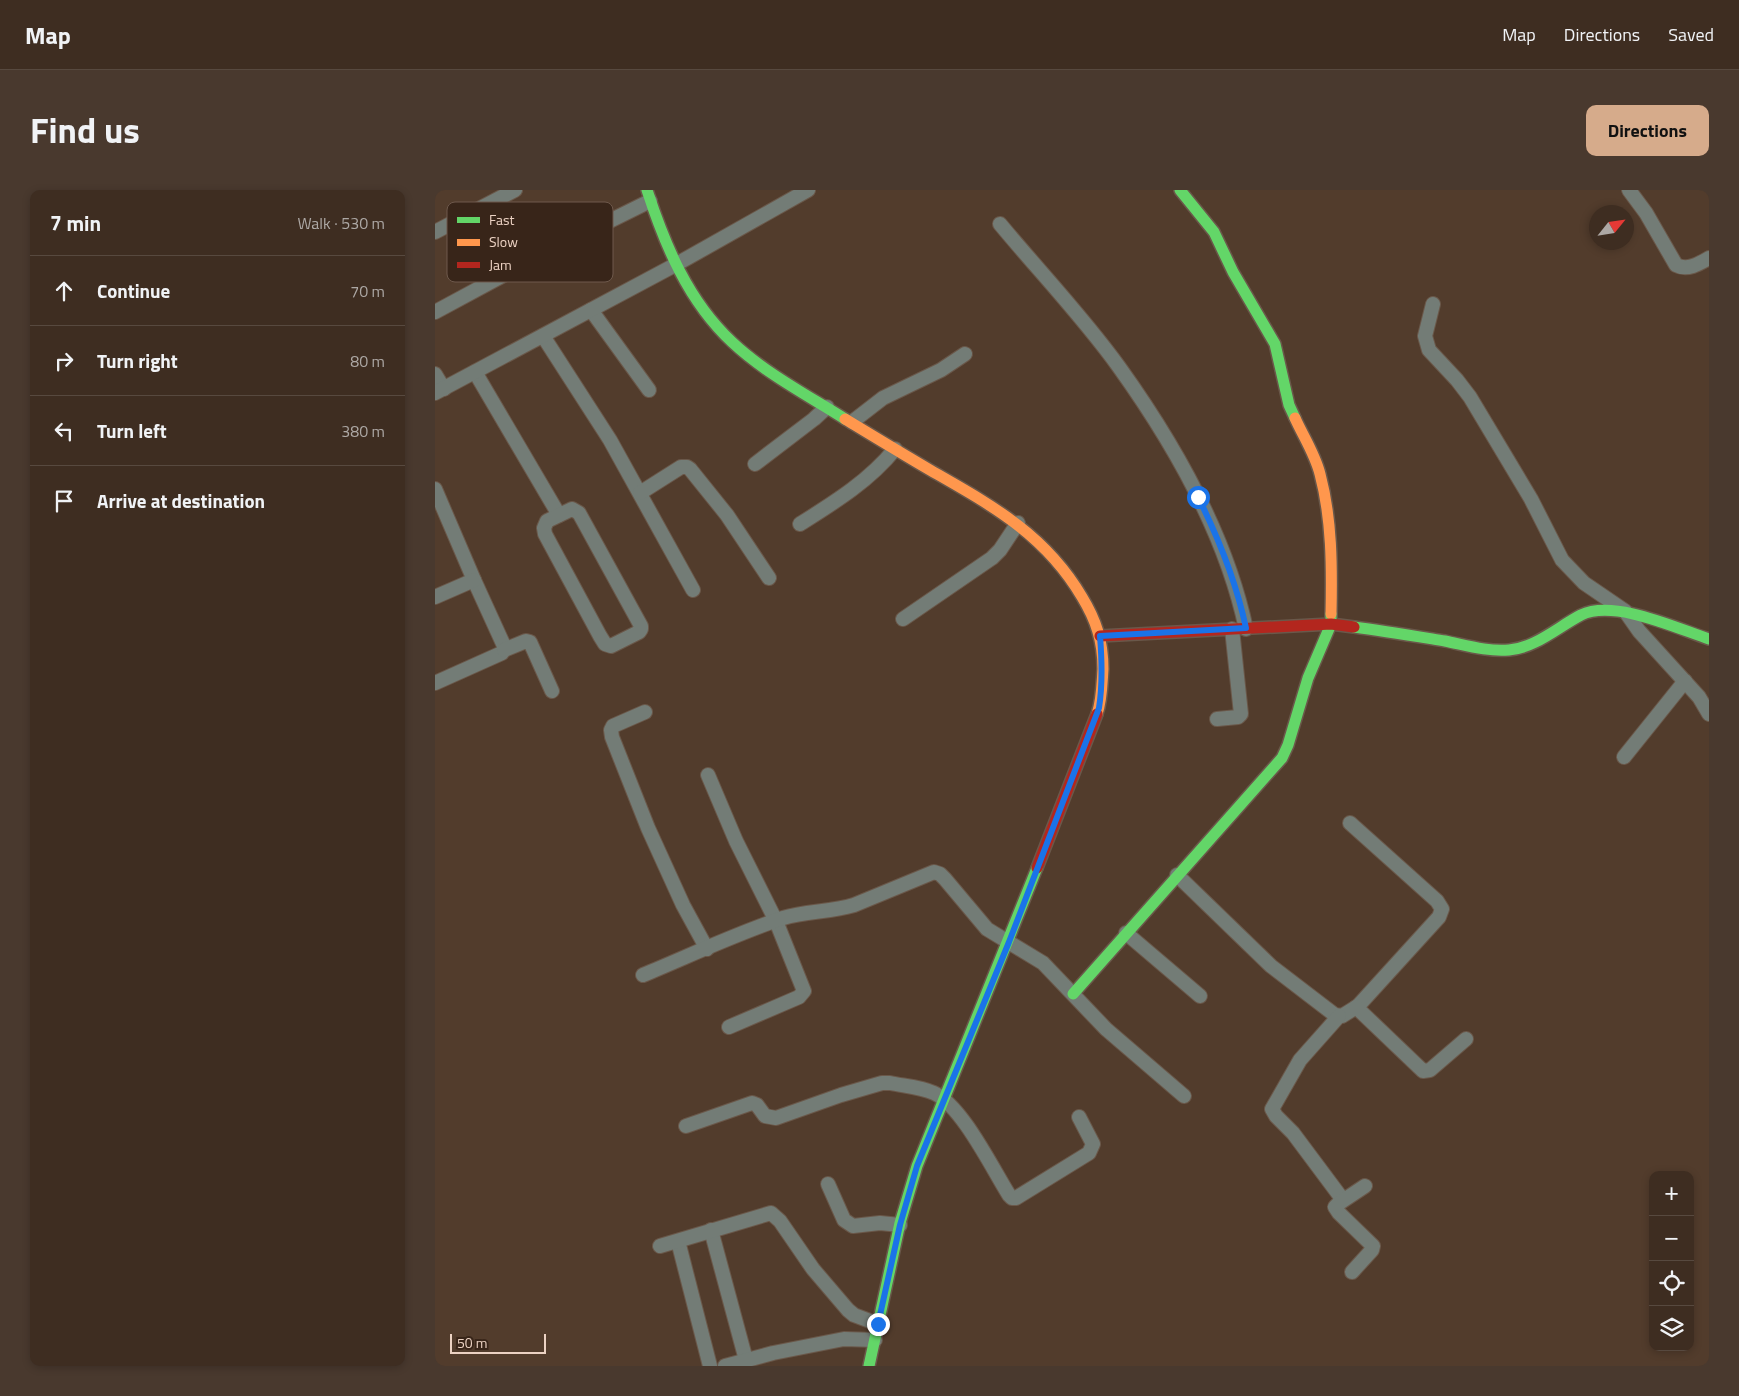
<!DOCTYPE html>
<html lang="en">
<head>
<meta charset="utf-8">
<style>
	:root { --surface:#3e2d21; --page:#49392e; --text:#f1f3f6; --muted:#ada8a5; --line:#57493f; --accent:#d6ab8b }
	body { margin:0; font-family:"Titillium Web",sans-serif; background:var(--page); color:var(--text) }
	.controls { position:absolute; right:15px; bottom:15px; display:grid; overflow:hidden; border-radius:10px; box-shadow:0 2px 8px #0003 }
	.controls button { width:45px; height:45px; display:grid; place-items:center; padding:0; border:0; border-bottom:1px solid var(--line); background:var(--surface); color:var(--text); font:25px sans-serif }
	.compass { position:absolute; left:1154px; top:15px; width:45px; height:45px; border-radius:50%; background:var(--surface); box-shadow:0 2px 8px #0003; rotate:60deg }
	.scale { position:absolute; left:15px; bottom:12px; width:96px; box-sizing:border-box; padding-left:5px; border:2px solid #ecd2c3; border-top:0; font-size:14px; line-height:18px; white-space:nowrap; color:#ecd2c3; -webkit-text-stroke:4px #382519; paint-order:stroke }
	.stop { position:absolute; width:15px; height:15px; margin:-11px; border:4px solid #1a73e8; border-radius:50%; background:#fff }
	.stop.end { background:#1a73e8; border-color:#fff; box-shadow:0 1px 5px #0008 }
	.list { margin:0; padding:0; list-style:none }
	h2 { display:flex; justify-content:space-between; align-items:center; height:65px; margin:0; padding:0 20px; font-size:21px }
	h2 small { font-size:16px; font-weight:400; color:var(--muted) }
	.list li { display:grid; grid-template-columns:32px 1fr auto; gap:15px; align-items:center; box-sizing:border-box; height:70px; padding:0 20px; border-top:1px solid var(--line) }
	.list b { display:block; font-size:19px; white-space:nowrap }
	.list em { font-size:16px; font-style:normal; color:var(--muted) }
	.icon { flex:none; width:28px; height:28px; fill:none; stroke:currentColor; stroke-width:2; stroke-linecap:round; stroke-linejoin:round }
	.map { position:relative; flex:none; width:1274px; height:1176px; overflow:hidden; border-radius:10px }
	header { display:flex; align-items:center; gap:30px; box-sizing:border-box; height:70px; padding:0 25px; background:var(--surface); border-bottom:1px solid var(--line) }
	header strong { font-size:24px }
	nav { display:flex; gap:28px; margin-inline-start:auto; font-size:18px }
	.intro { display:flex; align-items:center; justify-content:space-between; box-sizing:border-box; height:120px; padding:0 30px }
	h1 { margin:0; font-size:35px }
	.button { padding:12px 22px; border-radius:10px; background:var(--accent); color:#111; font-size:18px; font-weight:700 }
	main { display:flex; gap:30px; padding:0 30px }
	aside { flex:1; background:var(--surface); border-radius:10px; box-shadow:0 2px 8px #0003 }
	.map>svg:first-child { display:block }
	.lines { fill:none; stroke-linecap:round; stroke-linejoin:round }
	.street-casing { stroke:#6a584a; stroke-width:16 }
	.fast-casing { stroke:#6a584a; stroke-width:14 }
	.slow-casing { stroke:#6a584a; stroke-width:14 }
	.jam-casing { stroke:#6a584a; stroke-width:14 }
	.street { stroke:#737c76; stroke-width:14 }
	.fast { stroke:#63d668; stroke-width:11 }
	.slow { stroke:#ff974d; stroke-width:11 }
	.jam { stroke:#b3261e; stroke-width:11 }
	.route { stroke:#1a73e8; stroke-width:6 }
	.key { fill:#382519; stroke:#6e594c; stroke-width:1 }
	.key-label { font-size:14px; fill:#ecd2c3 }
</style>
</head>
<body>
<header>
<strong>Map</strong>
<nav><a>Map</a><a>Directions</a><a>Saved</a></nav>
</header>
<div class="intro"><h1>Find us</h1><a class="button">Directions</a></div>
<main>
<aside>
<h2>7 min<small>Walk · 530 m</small></h2>
<ul class="list">
<li><svg class="icon" aria-label="ahead" viewBox="0 0 24 24"><path d="M12 20V5M6 11l6-6 6 6"/></svg><div><b>Continue</b></div><em>70 m</em></li>
<li><svg class="icon" aria-label="right" viewBox="0 0 24 24"><path d="M7 20v-9h11M14 6l5 5-5 5"/></svg><div><b>Turn right</b></div><em>80 m</em></li>
<li><svg class="icon" aria-label="left" viewBox="0 0 24 24"><path d="M17 20v-9H6M10 6l-5 5 5 5"/></svg><div><b>Turn left</b></div><em>380 m</em></li>
<li><svg class="icon" aria-label="arrive" viewBox="0 0 24 24"><path d="M6 21V4h12l-3 4 3 4H6"/></svg><div><b>Arrive at destination</b></div></li>
</ul>
</aside>
<div class="map">
<svg width="1274" height="1176" viewBox="0 0 1274 1176">
	<rect width="100%" height="100%" fill="#523c2c"/>
	<g class="lines">
		<g class="street-casing">
			<g id="street">
				<path d="M1194 0 1211 23 1241 75C1252 81 1264 74 1274 68"/>
				<path d="M565 34C604 81 649 128 684 177 740 255 791 344 811 439"/>
				<path d="M0 42 80 0"/>
				<path d="M998 114 990 146 994 160 1022 190 1035 207 1096 309 1127 370 1149 393 1190 421 1204 441 1264 507 1274 524"/>
				<path d="M156 120 214 200"/>
				<path d="M0 122 102 67 215 11"/>
				<path d="M108 146 175 250 258 400"/>
				<path d="M40 182 124 325"/>
				<path d="M0 184 9 199"/>
				<path d="M0 203 240 75 373 0"/>
				<path d="M417 232 448 208 506 180 530 164"/>
				<path d="M320 274 379 229 392 217"/>
				<path d="M0 299 39 390 70 458 67 463 0 493"/>
				<path d="M205 303 246 277H252L255 279 292 325 334 388"/>
				<path d="M137 319 144 323 206 436V439L204 442 176 456 170 454 165 446 110 344 109 338 112 331Z"/>
				<path d="M365 334C400 312 434 291 460 259"/>
				<path d="M0 407 39 390"/>
				<path d="M468 429 557 368 565 360 583 333"/>
				<path d="M69 460 91 451 95 452 117 501"/>
				<path d="M210 522 178 536 176 540 177 547 213 638 248 715 272 759"/>
				<path d="M782 529 803 527 806 524 797 439"/>
				<path d="M1189 567 1250 491"/>
				<path d="M273 585 301 651 341 731 369 801 364 807 294 837"/>
				<path d="M742 685 836 776 900 825 907 826 923 816 1004 727 1007 719 1002 711 915 633"/>
				<path d="M691 743 765 806"/>
				<path d="M208 785C254 766 300 744 348 728 371 721 396 722 419 715L499 682 505 684 510 689 552 739 608 773 671 839 749 906"/>
				<path d="M921 817 988 881 995 880 1031 849"/>
				<path d="M904 826 865 870 837 919 841 926 858 943 908 1010"/>
				<path d="M251 936 317 913 322 915 330 926 341 928 406 905 447 893H455C469 896 486 897 499 903 527 916 557 978 574 1005L577 1008H581L654 963 658 954 644 927"/>
				<path d="M393 994 409 1030 418 1036 445 1033 465 1035"/>
				<path d="M276 1040 311 1170"/>
				<path d="M243 1051 275 1176"/>
				<path d="M225 1056 336 1023 345 1031 378 1079 413 1120 419 1125 443 1134"/>
				<path d="M917 1082 937 1060 938 1056 904 1023 900 1017 903 1014 930 996"/>
				<path d="M290 1176 338 1163 409 1149 440 1150"/>
			</g>
		</g>
		<g class="fast-casing">
			<g id="fast">
				<path d="M212 0C230 55 253 111 297 152 330 183 372 205 410 229"/>
				<path d="M745 0 779 42 798 82 840 154 854 215 860 228"/>
				<path d="M919 437C949 441 979 446 1010 451 1030 455 1053 462 1074 460 1100 458 1123 437 1146 425 1179 409 1241 438 1274 449"/>
				<path d="M638 804 847 568 853 555 873 488 896 434V424"/>
				<path d="M434 1176 465 1033 482 976 602 678"/>
			</g>
		</g>
		<g class="slow-casing">
			<g id="slow">
				<path d="M860 228C868 246 880 264 885 284 897 329 897 377 896 424"/>
				<path d="M410 229C438 246 466 263 495 280 556 315 610 344 647 407 661 430 668 451 668 479 667 493 667 510 662 524"/>
			</g>
		</g>
		<g class="jam-casing">
			<g id="jam">
				<path d="M665 446 896 434 919 437"/>
				<path d="M602 678 662 524"/>
			</g>
		</g>
		<use href="#street" class="street"/>
		<use href="#fast" class="fast"/>
		<use href="#slow" class="slow"/>
		<use href="#jam" class="jam"/>
	</g>
	<g class="lines">
		<path class="route" d="M443 1134 465 1035 482 976 574 752 664 518C668 493 667 471 665 446L811 438C801 391 785 351 763 307"/>
	</g>
	<rect x="12" y="12" width="166" height="80" rx="8" class="key"/>
	<rect x="22" y="27" width="23" height="6" fill="#63d668"/>
	<rect x="22" y="49" width="23" height="7" fill="#ff974d"/>
	<rect x="22" y="72" width="23" height="6" fill="#b3261e"/>
	<g class="key-label">
		<text x="54" y="35">Fast</text>
		<text x="54" y="57">Slow</text>
		<text x="54" y="80">Jam</text>
	</g>
</svg>
<div class="controls">
<button>+</button>
<button>−</button>
<button><svg class="icon" aria-label="locate" viewBox="0 0 24 24"><circle cx="12" cy="12" r="6"/><path d="M12 2v4M12 18v4M2 12h4M18 12h4"/></svg></button>
<button><svg class="icon" aria-label="layers" viewBox="0 0 24 24"><path d="M12 4l9 5-9 5-9-5zM3 14l9 5 9-5"/></svg></button>
</div>
<svg class="compass" viewBox="-18 -18 36 36"><path d="M0-13l5 13h-10z" fill="#e53935"/><path d="M0 13l5-13h-10z" fill="#ada8a5"/></svg>
<div class="scale">50 m</div>
<div class="stop" style="left:763px;top:307px"></div>
<div class="stop end" style="left:443px;top:1134px"></div>
</div>
</main>
</body>
</html>
